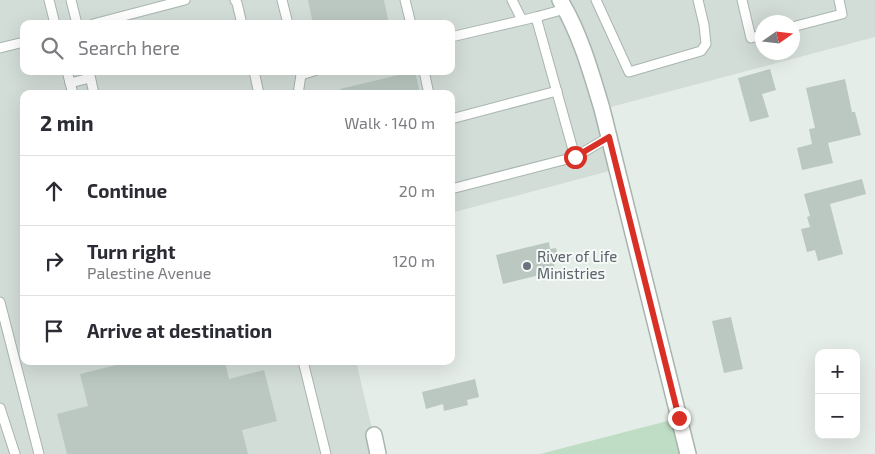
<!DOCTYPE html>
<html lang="en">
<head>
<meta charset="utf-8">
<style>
	:root { --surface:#fff; --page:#f7f7f7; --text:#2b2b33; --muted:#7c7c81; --line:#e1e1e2 }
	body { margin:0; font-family:"Exo 2",sans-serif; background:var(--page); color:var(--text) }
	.controls { position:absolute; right:15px; bottom:15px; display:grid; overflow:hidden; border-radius:10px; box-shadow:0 5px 20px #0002 }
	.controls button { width:45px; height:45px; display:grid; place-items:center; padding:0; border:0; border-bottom:1px solid var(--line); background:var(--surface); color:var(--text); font:25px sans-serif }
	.compass { position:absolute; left:755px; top:15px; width:45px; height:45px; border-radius:50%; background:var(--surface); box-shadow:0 5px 20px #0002; rotate:76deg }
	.stop { position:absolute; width:15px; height:15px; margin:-11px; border:4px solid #d93025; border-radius:50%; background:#fff }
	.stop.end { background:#d93025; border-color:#fff; box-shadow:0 1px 5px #0008 }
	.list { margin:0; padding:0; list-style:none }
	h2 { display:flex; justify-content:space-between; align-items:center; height:65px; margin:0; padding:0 20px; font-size:21px }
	h2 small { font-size:16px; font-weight:400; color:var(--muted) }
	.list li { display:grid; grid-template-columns:32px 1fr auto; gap:15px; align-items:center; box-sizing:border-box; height:70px; padding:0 20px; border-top:1px solid var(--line) }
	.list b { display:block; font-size:19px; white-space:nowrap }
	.list p { margin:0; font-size:16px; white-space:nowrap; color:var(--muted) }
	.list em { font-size:16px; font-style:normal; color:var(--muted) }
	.icon { flex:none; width:28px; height:28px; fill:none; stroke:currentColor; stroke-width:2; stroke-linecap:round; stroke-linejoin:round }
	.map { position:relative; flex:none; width:875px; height:454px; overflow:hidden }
	.search { position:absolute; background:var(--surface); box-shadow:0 5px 20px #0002; left:20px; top:20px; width:435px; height:55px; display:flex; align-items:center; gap:12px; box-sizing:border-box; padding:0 18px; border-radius:10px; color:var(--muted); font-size:19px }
	.panel { position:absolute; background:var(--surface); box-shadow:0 5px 20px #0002; left:20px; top:90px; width:435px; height:275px; border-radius:10px }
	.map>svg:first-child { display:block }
	.built { fill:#d3ddd7; fill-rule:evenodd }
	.green { fill:#bfddc4 }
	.building { fill:#bac8c1 }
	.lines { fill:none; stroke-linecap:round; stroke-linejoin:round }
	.service-casing { stroke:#a8b5ae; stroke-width:11 }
	.minor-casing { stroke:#a8b5ae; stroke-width:18 }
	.service { stroke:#fff; stroke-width:9 }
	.minor { stroke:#fff; stroke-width:15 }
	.route { stroke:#d93025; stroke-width:6 }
	.worship-dot { fill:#6b7280; stroke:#f5faf7; stroke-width:2 }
	.labels { text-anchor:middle; stroke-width:4; stroke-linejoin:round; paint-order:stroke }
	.worship-label { font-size:15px; fill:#5b616d; stroke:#f5faf7; text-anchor:start }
</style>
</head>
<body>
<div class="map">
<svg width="875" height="454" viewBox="0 0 875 454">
	<rect width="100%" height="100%" fill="#e5ede8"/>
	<path class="built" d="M0 0H875V37L603 109 617 169 451 213V94H24V361H356L378 454H0ZM762 22H792V52H762ZM24 24H451V71H24Z"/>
	<path class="green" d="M679 418 688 454H540Z"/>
	<g class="building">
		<path d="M308 0H384L389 24H313Z"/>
		<path d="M770 69 776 90 762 94 769 117 750 122 738 78Z"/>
		<path d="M415 71 420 94H340V89Z"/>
		<path d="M845 79 852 112H855L861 135 828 143 833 163 802 170 797 148 812 144 809 129 815 128 806 88Z"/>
		<path d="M862 179 866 194 830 204 843 254 818 261 815 250 807 252 801 229 810 227 807 217 810 216 804 194Z"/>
		<path d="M549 242 550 249 556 248 559 260 553 262 556 271 503 284 496 255Z"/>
		<path d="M731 317 743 369 724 373 712 321Z"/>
		<path d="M132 361H225L229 379 264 370 277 421 242 430 248 454H67L57 414 88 406 80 374Z"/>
		<path d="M475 379 479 397 467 400 468 405 444 411 443 404 426 409 422 392Z"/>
	</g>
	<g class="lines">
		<g class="service-casing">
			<g id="service">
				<path d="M49 0 55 24"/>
				<path d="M71 0 77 24"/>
				<path d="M235 0 237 3 242 24"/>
				<path d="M282 0 288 24"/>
				<path d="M405 0 411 24"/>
				<path d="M512 0 522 20"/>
				<path d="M596 0 629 72 701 51 706 44 704 25 698 0"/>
				<path d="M742 0 751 38 762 35"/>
				<path d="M536 17 565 9"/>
				<path d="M93 24 185 0"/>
				<path d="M792 27 842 14 839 0"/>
				<path d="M451 37 536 17 575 157 451 189"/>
				<path d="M0 48 24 42"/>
				<path d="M67 71 73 94"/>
				<path d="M89 71 94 94"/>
				<path d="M254 71 259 94"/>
				<path d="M424 71 429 94"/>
				<path d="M301 75 314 71"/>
				<path d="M70 83 90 78"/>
				<path d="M298 94 301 75V71"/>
				<path d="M451 119 557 91"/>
				<path d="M575 157 609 137"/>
				<path d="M0 302 39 454"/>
				<path d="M303 361 326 454"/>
				<path d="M0 408 15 454"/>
			</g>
		</g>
		<g class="minor-casing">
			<g id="minor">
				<path d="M560 0C580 33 591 72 602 109L688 454"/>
				<path d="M374 435 378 454"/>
			</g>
		</g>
		<use href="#service" class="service"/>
		<use href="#minor" class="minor"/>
	</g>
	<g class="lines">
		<path class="route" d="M575 157 609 137 679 418"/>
	</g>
	<circle class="worship-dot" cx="527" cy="266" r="5"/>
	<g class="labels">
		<g class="worship-label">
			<text x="537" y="262">River of Life<tspan x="537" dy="17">Ministries</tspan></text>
		</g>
	</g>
</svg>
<div class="controls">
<button>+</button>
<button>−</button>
</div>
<svg class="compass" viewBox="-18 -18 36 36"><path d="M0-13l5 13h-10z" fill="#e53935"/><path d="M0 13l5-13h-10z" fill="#7c7c81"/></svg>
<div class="stop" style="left:575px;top:157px"></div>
<div class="stop end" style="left:679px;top:418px"></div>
<div class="search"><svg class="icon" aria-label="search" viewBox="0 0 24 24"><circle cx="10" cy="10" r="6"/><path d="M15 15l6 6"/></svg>Search here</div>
<section class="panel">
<h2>2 min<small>Walk · 140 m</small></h2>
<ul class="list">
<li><svg class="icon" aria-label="ahead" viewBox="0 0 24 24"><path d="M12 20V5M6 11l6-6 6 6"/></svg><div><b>Continue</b></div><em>20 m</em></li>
<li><svg class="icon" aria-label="right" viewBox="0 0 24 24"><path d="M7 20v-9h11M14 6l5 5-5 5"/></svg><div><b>Turn right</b><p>Palestine Avenue</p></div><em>120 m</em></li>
<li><svg class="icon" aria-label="arrive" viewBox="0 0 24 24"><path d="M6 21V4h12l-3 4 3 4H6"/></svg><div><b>Arrive at destination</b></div></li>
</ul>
</section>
</div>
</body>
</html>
